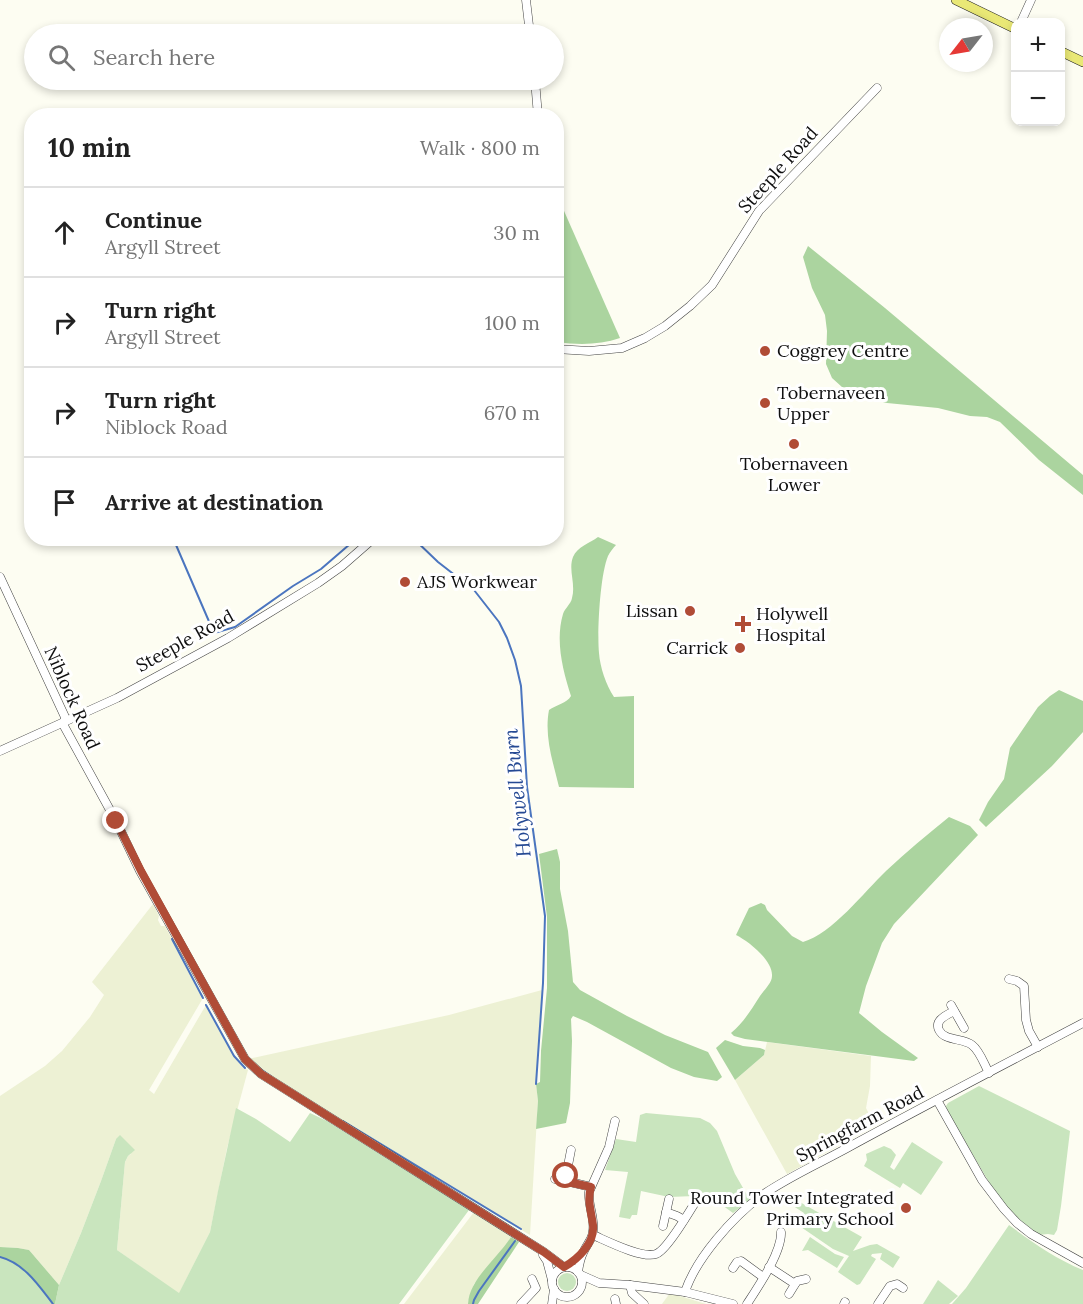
<!DOCTYPE html>
<html lang="en">
<head>
<meta charset="utf-8">
<style>
	:root { --surface:#fff; --page:#f2f2f2; --text:#222; --muted:#767676; --line:#e0e0e0 }
	body { margin:0; font-family:Lora,serif; background:var(--page); color:var(--text) }
	.controls { position:absolute; right:18px; top:18px; display:grid; overflow:hidden; border-radius:12px; box-shadow:0 3px 9px #0003 }
	.controls button { width:54px; height:54px; display:grid; place-items:center; padding:0; border:0; border-bottom:2px solid var(--line); background:var(--surface); color:var(--text); font:30px sans-serif }
	.compass { position:absolute; left:939px; top:18px; width:54px; height:54px; border-radius:50%; background:var(--surface); box-shadow:0 3px 9px #0003; rotate:239deg }
	.stop { position:absolute; width:18px; height:18px; margin:-14px; border:4px solid #b04c36; border-radius:50%; background:#fff }
	.stop.end { background:#b04c36; border-color:#fff; box-shadow:0 2px 6px #0008 }
	.list { margin:0; padding:0; list-style:none }
	h2 { display:flex; justify-content:space-between; align-items:center; height:78px; margin:0; padding:0 24px; font-size:26px }
	h2 small { font-size:20px; font-weight:400; color:var(--muted) }
	.list li { display:grid; grid-template-columns:39px 1fr auto; gap:18px; align-items:center; box-sizing:border-box; height:90px; padding:0 24px; border-top:2px solid var(--line) }
	.list b { display:block; font-size:22px; white-space:nowrap }
	.list p { margin:0; font-size:20px; white-space:nowrap; color:var(--muted) }
	.list em { font-size:20px; font-style:normal; color:var(--muted) }
	.icon { flex:none; width:33px; height:33px; fill:none; stroke:currentColor; stroke-width:2; stroke-linecap:round; stroke-linejoin:round }
	.map { position:relative; flex:none; width:1083px; height:1304px; overflow:hidden }
	.search { position:absolute; background:var(--surface); box-shadow:0 3px 9px #0003; left:24px; top:24px; width:540px; height:66px; display:flex; align-items:center; gap:15px; box-sizing:border-box; padding:0 21px; border-radius:33px; color:var(--muted); font-size:22px }
	.panel { position:absolute; background:var(--surface); box-shadow:0 3px 9px #0003; left:24px; top:108px; width:540px; height:438px; border-radius:24px }
	.map>svg:first-child { display:block }
	.farmland { fill:#edf1d4 }
	.green { fill:#c9e5be }
	.forest { fill:#abd49f }
	.lines { fill:none; stroke-linecap:round; stroke-linejoin:round }
	.stream { stroke:#4b75bf; stroke-width:2 }
	.minor-casing { stroke:#424242; stroke-width:9 }
	.major-casing { stroke:#202020; stroke-width:10 }
	.minor { stroke:#fff; stroke-width:8 }
	.major { stroke:#e9e876; stroke-width:9 }
	.route { stroke:#b04c36; stroke-width:8 }
	.poi-dot { fill:#b04c36; stroke:#fff; stroke-width:2 }
	.labels { text-anchor:middle; stroke-width:6; stroke-linejoin:round; paint-order:stroke }
	.street-label { font-size:18px; fill:#0f0f0f; stroke:#fff }
	.poi-label { font-size:18px; fill:#0f0f0f; stroke:#fff; text-anchor:start }
	.water-label { font-size:20px; font-style:italic; fill:#254993; stroke:#fff }
</style>
</head>
<body>
<div class="map">
<svg width="1083" height="1304" viewBox="0 0 1083 1304">
	<rect width="100%" height="100%" fill="#fdfdf2"/>
	<g class="farmland">
		<path d="M153 904 159 916 158 920 161 926H165L203 998 149 1090 154 1094 206 1005 234 1056 243 1068 248 1070 227 1148 210 1232 179 1294 117 1250 125 1162 128 1156 131 1154 116 1139 101 1181 81 1233 59 1285 29 1250 18 1248 0 1247V1096L45 1066 62 1051 90 1017 104 995 92 982Z"/>
		<path d="M542 990 536 1084 538 1101 530 1235 349 1125 256 1066 248 1059 449 1015Z"/>
		<path d="M767 1042 871 1056 870 1086 866 1108 875 1126 787 1174 735 1080 764 1055Z"/>
		<path d="M474 1212 511 1237 505 1247 474 1284 468 1301V1304H404Z"/>
		<path d="M670 1293 706 1304H662Z"/>
	</g>
	<g class="green">
		<path d="M979 1086 1070 1131 1061 1206 1057 1230 1054 1235 1048 1234 1038 1235 1018 1220 996 1194 947 1111 946 1106 948 1103Z"/>
		<path d="M236 1108 256 1119 290 1142 310 1113 327 1121 469 1210 399 1304H55L59 1285 81 1233 101 1181 116 1139 120 1135 135 1150 128 1156 125 1162 117 1250 179 1293 210 1232 218 1191Z"/>
		<path d="M646 1113 700 1118 710 1123 717 1131 735 1174 750 1200 733 1213 722 1205 700 1200 695 1196 669 1197 641 1191 637 1215H632L630 1219 619 1217 628 1172 605 1170 616 1139 636 1142 640 1115Z"/>
		<path d="M912 1142 943 1162 921 1195 903 1183 900 1188 864 1166 867 1160 866 1154 884 1146 891 1149 896 1155 890 1167 894 1170Z"/>
		<path d="M782 1192 862 1237 853 1251 870 1245 877 1244 900 1257 893 1268 880 1259 882 1253 872 1254 871 1256 876 1259 860 1284 857 1285 838 1272 849 1256 833 1249 798 1225 804 1213 784 1200 779 1193Z"/>
		<path d="M1009 1225C1032 1242 1056 1259 1083 1270V1304H952L966 1288Z"/>
		<path d="M810 1237 835 1254 844 1257 837 1268 808 1250 802 1251Z"/>
		<path d="M0 1257C24 1263 39 1286 53 1304H0Z"/>
		<circle cx="567" cy="1282" r="9"/>
		<path d="M938 1280 958 1296 949 1304H923Z"/>
	</g>
	<g class="forest">
		<path d="M557 195 620 338C600 345 578 345 557 342Z"/>
		<path d="M808 246 885 308 1083 475V495L1039 460 1000 422 987 417 970 416 938 408 887 403 858 396 842 387 832 378 826 364 827 331 825 315 812 288 803 257Z"/>
		<path d="M598 537 616 545C613 548 610 552 608 556 600 575 597 633 599 653 600 667 606 685 614 697L634 696V788L559 787C553 762 544 736 549 710 556 705 567 703 571 696 563 671 555 641 563 614 565 608 571 604 572 598 576 584 568 570 573 557 577 547 590 543 598 537Z"/>
		<path d="M1059 690 1083 701V732L1052 766 986 827 979 820 988 802 1004 779 1010 748 1038 707 1050 696Z"/>
		<path d="M949 817 970 826 978 835 894 924 882 943 866 986 859 1013 882 1032 918 1058 914 1061 745 1039 734 1036 731 1033C744 1022 751 1010 760 996 764 990 772 983 772 976 773 960 748 941 736 935L749 908 761 903 765 905 767 910 792 936 803 942C832 934 864 892 886 871 906 852 928 834 949 817Z"/>
		<path d="M557 849 560 862V889L568 931 573 982 580 990 627 1016 665 1035 708 1052 722 1077 717 1081 694 1077 671 1068 587 1022 573 1016 571 1019 572 1041 570 1103 566 1123 536 1129 538 1101 536 1084 540 1082 541 1051 547 988V917L539 854Z"/>
		<path d="M725 1040 743 1046 760 1048 765 1050 764 1055 735 1080 716 1048Z"/>
		<path d="M511 1237 519 1242 478 1304H468C469 1279 498 1258 511 1237Z"/>
		<path d="M0 1247 18 1248 29 1250 59 1285 55 1304H53C39 1286 24 1263 0 1257Z"/>
	</g>
	<g class="lines">
		<g class="stream">
			<path d="M173 538 214 633 235 627 293 586 321 569 357 538"/>
			<path d="M413 538 438 562 474 590 499 622 507 638 515 660 521 686 527 787 545 916 543 983 536 1084"/>
			<path d="M172 939 203 998"/>
			<path d="M206 1005 234 1056 245 1068"/>
			<path d="M259 1068 272 1077"/>
			<path d="M343 1121 521 1229"/>
			<path d="M0 1257C24 1263 39 1286 53 1304"/>
			<path d="M473 1304 474 1300 479 1291 515 1241"/>
		</g>
		<g class="minor-casing">
			<g id="minor">
				<path d="M526 0 530 34"/>
				<path d="M1021 22 1031 0"/>
				<path d="M535 80 538 116"/>
				<path d="M556 349 589 351 622 348 645 338 665 326 690 306 712 285 759 211 877 88"/>
				<path d="M0 577 65 717 64 726 116 821 140 871 245 1059 261 1074 544 1252 564 1267"/>
				<path d="M0 751 117 698 228 638 318 583 342 566 374 538"/>
				<path d="M1009 979 1017 981 1024 986 1026 1020 1029 1031 1038 1047"/>
				<path d="M951 1005 964 1028"/>
				<path d="M954 1011C947 1015 934 1020 939 1030 944 1041 963 1038 972 1045 980 1051 984 1064 989 1073"/>
				<path d="M937 1100 982 1180 1004 1209 1017 1223 1031 1234 1083 1263"/>
				<path d="M571 1150 566 1176V1180L570 1182 591 1187"/>
				<path d="M555 1179 566 1180"/>
				<path d="M666 1212 677 1216 684 1220"/>
				<path d="M663 1226 669 1199"/>
				<path d="M593 1235C607 1241 642 1259 656 1254 667 1250 689 1212 696 1201"/>
				<path d="M543 1255 547 1261 552 1280"/>
				<circle cx="567" cy="1282" r="15"/>
				<path d="M769 1267 795 1284"/>
				<path d="M733 1268 737 1262 741 1261 763 1277"/>
				<path d="M578 1272C579 1265 580 1259 583 1253 586 1245 593 1239 593 1231 595 1218 588 1206 589 1192L609 1147 615 1121"/>
				<path d="M581 1275 599 1283 630 1285 685 1292 733 1304"/>
				<path d="M630 1285 632 1293 644 1304"/>
				<path d="M685 1292C696 1258 733 1217 761 1196 788 1177 820 1163 849 1147 926 1105 1005 1064 1083 1023"/>
				<path d="M789 1294 797 1281 806 1279"/>
				<path d="M615 1299 616 1304"/>
				<path d="M521 1304 536 1288 532 1279"/>
				<path d="M552 1304 554 1289"/>
				<path d="M747 1304C758 1287 782 1252 781 1232"/>
				<path d="M844 1304 845 1302"/>
				<path d="M878 1304 890 1286 897 1284 903 1288"/>
			</g>
		</g>
		<g class="major-casing">
			<g id="major">
				<path d="M956 0 1016 29"/>
				<path d="M1060 51 1083 62"/>
			</g>
		</g>
		<use href="#minor" class="minor"/>
		<use href="#major" class="major"/>
	</g>
	<g class="lines">
		<path class="route" d="M116 821 141 871 245 1059 261 1074 544 1252 564 1267C578 1259 595 1243 593 1225 591 1211 587 1200 591 1187L568 1182 566 1179V1176"/>
	</g>
	<g class="poi-dot">
		<circle cx="765" cy="351" r="6"/>
		<circle cx="765" cy="403" r="6"/>
		<circle cx="794" cy="444" r="6"/>
		<circle cx="405" cy="582" r="6"/>
		<circle cx="690" cy="611" r="6"/>
		<path d="M740 615h6v6h6v6h-6v6h-6v-6h-6v-6h6z"/>
		<circle cx="740" cy="648" r="6"/>
		<circle cx="906" cy="1208" r="6"/>
	</g>
	<g class="labels">
		<g class="street-label">
			<text transform="translate(778 170) rotate(-48)" y="6">Steeple Road</text>
			<text transform="translate(185 641) rotate(-29)" y="6">Steeple Road</text>
			<text transform="translate(72 698) rotate(66)" y="6">Niblock Road</text>
			<text transform="translate(860 1124) rotate(-28)" y="6">Springfarm Road</text>
		</g>
		<g class="poi-label">
			<text x="777" y="357">Coggrey Centre</text>
			<text x="777" y="399">Tobernaveen<tspan x="777" dy="21">Upper</tspan></text>
			<text x="794" y="470" text-anchor="middle">Tobernaveen<tspan x="794" dy="21">Lower</tspan></text>
			<text x="417" y="588">AJS Workwear</text>
			<text x="678" y="617" text-anchor="end">Lissan</text>
			<text x="756" y="620">Holywell<tspan x="756" dy="21">Hospital</tspan></text>
			<text x="728" y="654" text-anchor="end">Carrick</text>
			<text x="894" y="1204" text-anchor="end">Round Tower Integrated<tspan x="894" dy="21">Primary School</tspan></text>
		</g>
		<g class="water-label">
			<text transform="translate(517 793) rotate(-96)" y="7">Holywell Burn</text>
		</g>
	</g>
</svg>
<div class="controls">
<button>+</button>
<button>−</button>
</div>
<svg class="compass" viewBox="-18 -18 36 36"><path d="M0-13l5 13h-10z" fill="#e53935"/><path d="M0 13l5-13h-10z" fill="#767676"/></svg>
<div class="stop" style="left:566px;top:1176px"></div>
<div class="stop end" style="left:116px;top:821px"></div>
<div class="search"><svg class="icon" aria-label="search" viewBox="0 0 24 24"><circle cx="10" cy="10" r="6"/><path d="M15 15l6 6"/></svg>Search here</div>
<section class="panel">
<h2>10 min<small>Walk · 800 m</small></h2>
<ul class="list">
<li><svg class="icon" aria-label="ahead" viewBox="0 0 24 24"><path d="M12 20V5M6 11l6-6 6 6"/></svg><div><b>Continue</b><p>Argyll Street</p></div><em>30 m</em></li>
<li><svg class="icon" aria-label="right" viewBox="0 0 24 24"><path d="M7 20v-9h11M14 6l5 5-5 5"/></svg><div><b>Turn right</b><p>Argyll Street</p></div><em>100 m</em></li>
<li><svg class="icon" aria-label="right" viewBox="0 0 24 24"><path d="M7 20v-9h11M14 6l5 5-5 5"/></svg><div><b>Turn right</b><p>Niblock Road</p></div><em>670 m</em></li>
<li><svg class="icon" aria-label="arrive" viewBox="0 0 24 24"><path d="M6 21V4h12l-3 4 3 4H6"/></svg><div><b>Arrive at destination</b></div></li>
</ul>
</section>
</div>
</body>
</html>
